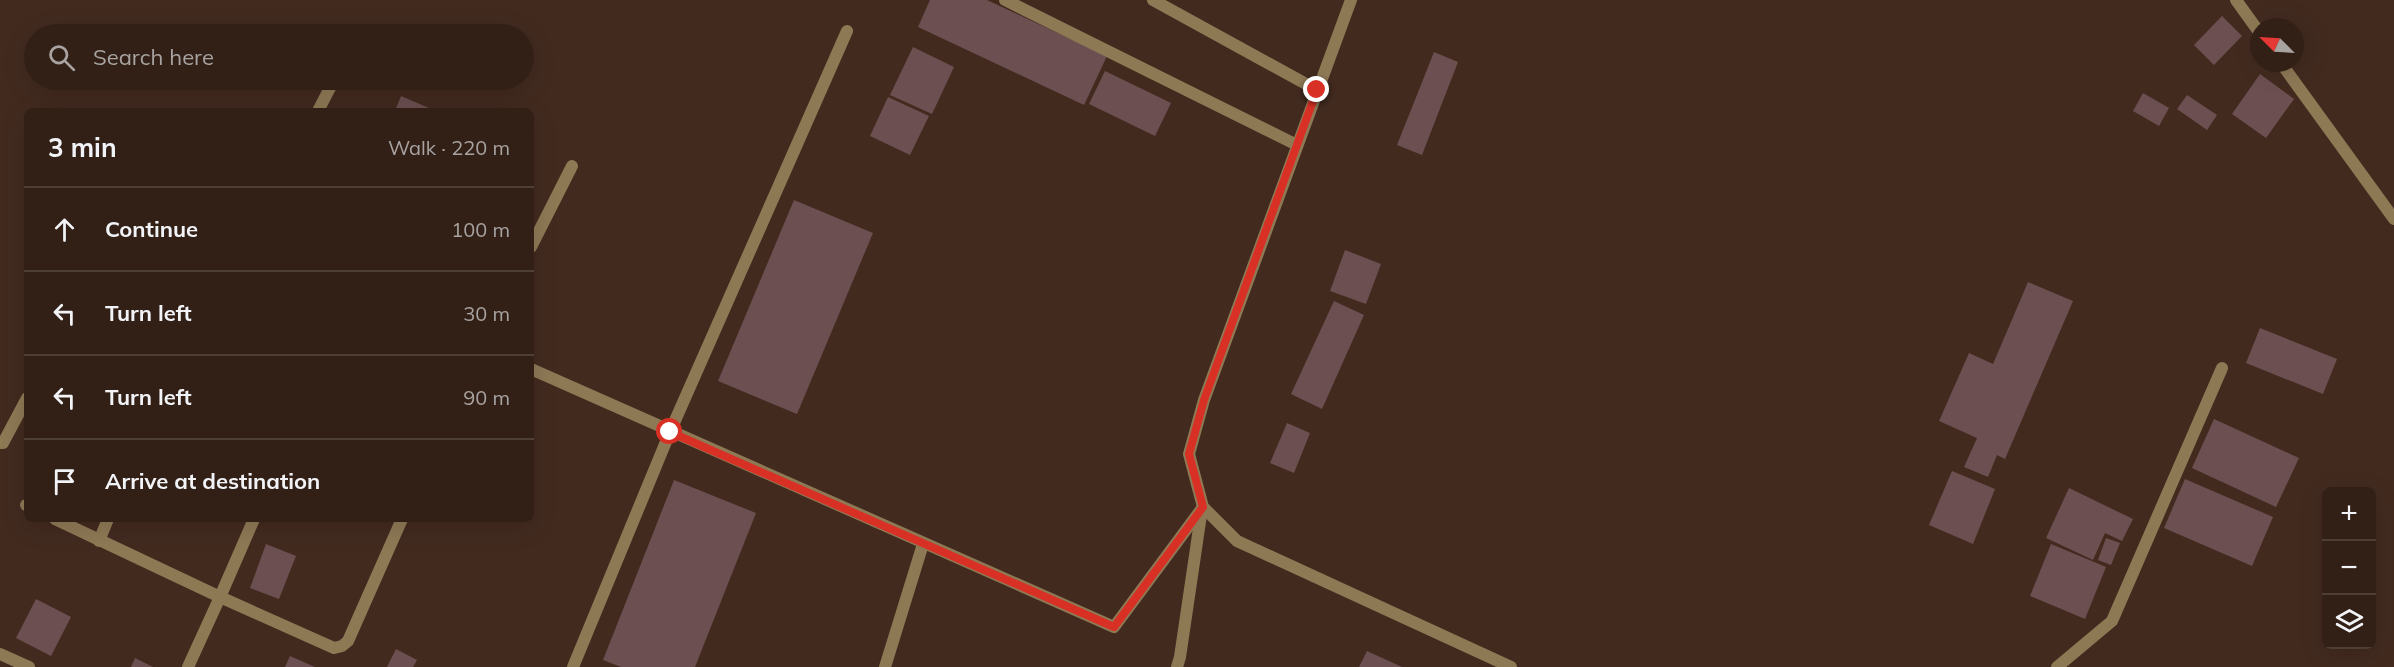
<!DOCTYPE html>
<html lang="en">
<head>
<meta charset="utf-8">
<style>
	:root { --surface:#322017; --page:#3a2820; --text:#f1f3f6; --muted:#a8a3a1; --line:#4d3e36 }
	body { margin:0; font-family:Mulish,sans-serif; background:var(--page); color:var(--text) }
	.controls { position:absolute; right:18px; bottom:18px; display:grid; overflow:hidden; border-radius:9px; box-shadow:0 6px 24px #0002 }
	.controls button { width:54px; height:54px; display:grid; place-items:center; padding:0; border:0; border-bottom:2px solid var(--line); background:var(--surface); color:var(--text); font:30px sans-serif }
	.compass { position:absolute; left:2250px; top:18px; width:54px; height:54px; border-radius:50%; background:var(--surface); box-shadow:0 6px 24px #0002; rotate:294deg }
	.stop { position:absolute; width:18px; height:18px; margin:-14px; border:4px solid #d93025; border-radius:50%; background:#fff }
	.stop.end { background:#d93025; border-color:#fff; box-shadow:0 2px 6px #0008 }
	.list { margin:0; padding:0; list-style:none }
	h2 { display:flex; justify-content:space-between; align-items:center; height:78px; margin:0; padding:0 24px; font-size:26px }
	h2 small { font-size:20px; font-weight:400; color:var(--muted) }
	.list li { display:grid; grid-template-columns:39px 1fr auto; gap:18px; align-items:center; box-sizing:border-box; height:84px; padding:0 24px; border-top:2px solid var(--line) }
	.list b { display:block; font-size:22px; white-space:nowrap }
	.list em { font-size:20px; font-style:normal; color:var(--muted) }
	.icon { flex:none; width:33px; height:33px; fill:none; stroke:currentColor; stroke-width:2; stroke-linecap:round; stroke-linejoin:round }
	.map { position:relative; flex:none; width:2394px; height:667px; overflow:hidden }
	.search { position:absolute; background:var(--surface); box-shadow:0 6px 24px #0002; left:24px; top:24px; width:510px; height:66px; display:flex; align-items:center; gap:15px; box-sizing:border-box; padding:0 21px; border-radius:33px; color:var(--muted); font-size:22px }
	.panel { position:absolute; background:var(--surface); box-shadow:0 6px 24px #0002; left:24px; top:108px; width:510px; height:414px; border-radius:9px }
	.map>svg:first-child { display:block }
	.building { fill:#6c4f51 }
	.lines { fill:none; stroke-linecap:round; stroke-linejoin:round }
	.service { stroke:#8e7955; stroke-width:12 }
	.minor { stroke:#8e7955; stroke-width:12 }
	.tertiary { stroke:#8e7955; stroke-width:12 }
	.route { stroke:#d93025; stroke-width:8 }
</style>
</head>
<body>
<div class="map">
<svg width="2394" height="667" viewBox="0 0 2394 667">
	<rect width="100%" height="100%" fill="#422a1f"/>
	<g class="building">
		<path d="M930 0H987L1107 56 1084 105 918 27Z"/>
		<path d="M2222 16 2242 36 2214 65 2194 45Z"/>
		<path d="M913 47 954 67 932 114 890 95Z"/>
		<path d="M1434 52 1458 62 1422 155 1397 145Z"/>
		<path d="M1105 71 1171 103 1155 136 1089 104Z"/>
		<path d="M2260 74 2294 99 2266 138 2232 114Z"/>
		<path d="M2143 93 2169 108 2159 126 2133 111Z"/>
		<path d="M2187 95 2217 115 2207 130 2177 109Z"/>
		<path d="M401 96 436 111H395Z"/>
		<path d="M888 97 929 116 910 155 870 136Z"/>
		<path d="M794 200 873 233 797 414 718 381Z"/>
		<path d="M1345 250 1381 264 1366 304 1330 291Z"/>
		<path d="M2028 282 2073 301 2005 459 1997 455 1988 477 1964 467 1977 438 1939 421 1969 353 1993 364Z"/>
		<path d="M1334 301 1364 315 1322 409 1291 394Z"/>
		<path d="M2260 328 2337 359 2323 394 2246 363Z"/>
		<path d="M2214 419 2299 458 2276 507 2192 468Z"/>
		<path d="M1287 423 1310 433 1294 473 1270 463Z"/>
		<path d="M1952 471 1995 489 1973 544 1929 525Z"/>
		<path d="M2185 479 2273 517 2252 566 2164 528Z"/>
		<path d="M674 480 756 513 695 667H621L603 660Z"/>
		<path d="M2069 488 2133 519 2122 541 2105 533 2093 560 2046 538Z"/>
		<path d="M2106 538 2120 543 2111 565 2098 560Z"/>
		<path d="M266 544 296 556 279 599 250 588Z"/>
		<path d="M2051 544 2106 567 2085 619 2030 596Z"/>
		<path d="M36 599 71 617 51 656 16 638Z"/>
		<path d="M396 649 417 660 413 667H387Z"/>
		<path d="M1367 651 1402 667H1359Z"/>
		<path d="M290 656 315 667H285Z"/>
		<path d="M135 658 153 667H131Z"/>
	</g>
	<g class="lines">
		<path class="service" d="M573 667 670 432"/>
		<g class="minor">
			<path d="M1005 0 1297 145"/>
			<path d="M1153 0 1317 90"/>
			<path d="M2236 0 2259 32"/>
			<path d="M2281 63 2394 219"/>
			<path d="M318 111 334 80"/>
			<path d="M531 247 572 166"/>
			<path d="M531 369 1114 627 1203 507"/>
			<path d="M670 432 847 31"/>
			<path d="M0 443H3L27 398"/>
			<path d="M26 505H27"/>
			<path d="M55 519 220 597 254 519"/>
			<path d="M99 541 108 519"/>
			<path d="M0 654 29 667"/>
			<path d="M188 667 220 597 334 648 342 646 348 641 402 519"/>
			<path d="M885 667 923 544"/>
			<path d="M1177 667 1180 657 1202 508"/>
			<path d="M2057 667 2112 621 2222 368"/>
		</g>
		<path class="tertiary" d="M1351 0 1204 400 1189 454 1203 507 1237 541 1511 667"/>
	</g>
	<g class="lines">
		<path class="route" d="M670 432 1114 627 1203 507 1189 454 1204 400 1317 90"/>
	</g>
</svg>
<div class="controls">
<button>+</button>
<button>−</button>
<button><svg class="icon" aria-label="layers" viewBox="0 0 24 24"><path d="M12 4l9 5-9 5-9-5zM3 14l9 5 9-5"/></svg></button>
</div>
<svg class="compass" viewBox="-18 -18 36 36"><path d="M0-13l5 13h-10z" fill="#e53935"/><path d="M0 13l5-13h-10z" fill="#a8a3a1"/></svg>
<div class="stop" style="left:670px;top:432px"></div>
<div class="stop end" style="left:1317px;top:90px"></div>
<div class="search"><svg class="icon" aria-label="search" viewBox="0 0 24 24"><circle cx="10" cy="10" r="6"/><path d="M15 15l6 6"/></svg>Search here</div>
<section class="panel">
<h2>3 min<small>Walk · 220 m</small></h2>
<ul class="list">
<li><svg class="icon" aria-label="ahead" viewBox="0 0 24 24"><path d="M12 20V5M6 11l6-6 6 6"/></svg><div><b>Continue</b></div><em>100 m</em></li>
<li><svg class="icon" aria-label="left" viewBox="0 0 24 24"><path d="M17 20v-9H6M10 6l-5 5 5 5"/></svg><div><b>Turn left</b></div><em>30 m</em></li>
<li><svg class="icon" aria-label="left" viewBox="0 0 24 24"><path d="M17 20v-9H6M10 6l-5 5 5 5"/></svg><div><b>Turn left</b></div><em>90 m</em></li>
<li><svg class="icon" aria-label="arrive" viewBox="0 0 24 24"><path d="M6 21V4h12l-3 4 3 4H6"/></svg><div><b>Arrive at destination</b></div></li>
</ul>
</section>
</div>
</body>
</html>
